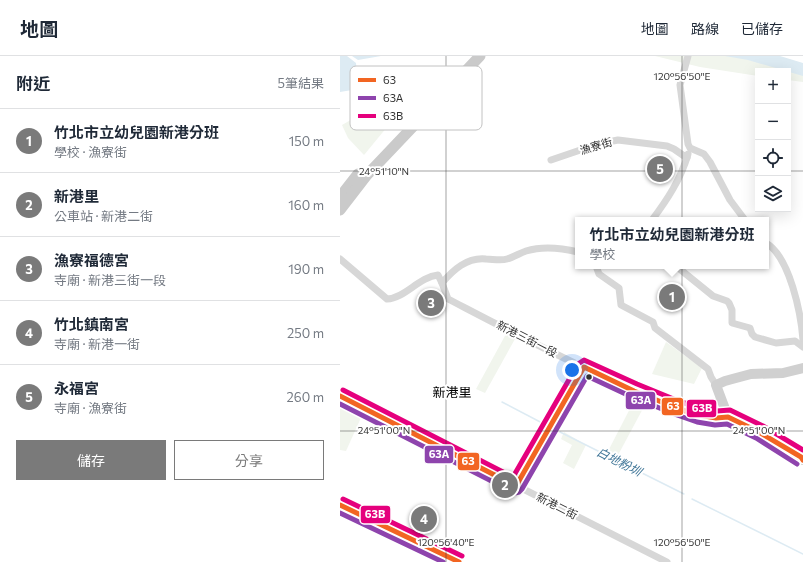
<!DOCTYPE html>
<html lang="zh-TW">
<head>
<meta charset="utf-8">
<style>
	:root { --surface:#fff; --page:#f6f6f7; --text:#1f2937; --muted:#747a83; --line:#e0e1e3; --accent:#7a7a7a }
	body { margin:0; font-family:Commissioner,"Noto Sans TC",sans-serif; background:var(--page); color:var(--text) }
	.controls { position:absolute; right:12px; top:12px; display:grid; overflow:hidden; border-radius:0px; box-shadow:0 4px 16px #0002 }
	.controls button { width:36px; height:36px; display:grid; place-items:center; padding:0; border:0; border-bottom:1px solid var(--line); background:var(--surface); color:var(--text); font:20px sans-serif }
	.you { position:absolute; left:232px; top:314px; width:14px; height:14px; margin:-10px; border:3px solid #fff; border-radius:50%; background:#1a73e8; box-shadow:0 0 0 6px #1a73e833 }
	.badge { display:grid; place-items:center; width:26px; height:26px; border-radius:50%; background:var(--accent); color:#fff; font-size:13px; font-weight:700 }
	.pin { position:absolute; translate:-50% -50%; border:2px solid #fff; box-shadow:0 1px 4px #0006 }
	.popup { position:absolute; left:235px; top:161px; width:194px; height:52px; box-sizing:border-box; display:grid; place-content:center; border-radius:0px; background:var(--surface); filter:drop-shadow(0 1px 3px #0005); font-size:13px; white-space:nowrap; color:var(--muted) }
	.popup b { font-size:15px; color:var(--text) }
	.popup::after { content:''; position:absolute; left:50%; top:100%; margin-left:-8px; border:8px solid transparent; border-top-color:var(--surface) }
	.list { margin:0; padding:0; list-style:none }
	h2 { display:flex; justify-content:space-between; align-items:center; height:52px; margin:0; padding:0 16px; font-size:17px }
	h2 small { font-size:13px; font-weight:400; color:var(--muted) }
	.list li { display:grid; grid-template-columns:26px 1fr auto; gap:12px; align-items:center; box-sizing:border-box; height:64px; padding:0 16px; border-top:1px solid var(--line) }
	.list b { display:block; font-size:15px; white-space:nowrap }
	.list p { margin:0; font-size:13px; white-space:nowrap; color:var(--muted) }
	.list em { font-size:13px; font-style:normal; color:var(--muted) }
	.actions { display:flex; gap:8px; padding:12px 16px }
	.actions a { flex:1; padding:9px 0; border:1px solid var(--accent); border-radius:0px; text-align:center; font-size:14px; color:var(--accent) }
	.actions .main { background:var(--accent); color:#fff }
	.icon { flex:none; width:22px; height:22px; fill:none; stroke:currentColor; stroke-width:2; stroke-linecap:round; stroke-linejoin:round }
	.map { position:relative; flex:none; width:463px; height:506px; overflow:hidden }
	header { display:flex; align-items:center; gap:24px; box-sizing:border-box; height:56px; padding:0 20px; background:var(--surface); border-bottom:1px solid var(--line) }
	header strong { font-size:19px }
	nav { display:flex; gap:22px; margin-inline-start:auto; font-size:14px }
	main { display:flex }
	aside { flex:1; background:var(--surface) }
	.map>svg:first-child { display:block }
	.green { fill:#f1f5ed }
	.water { fill:#ddebf3 }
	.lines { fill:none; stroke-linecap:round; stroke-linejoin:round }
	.stream { stroke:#ddebf3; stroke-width:1.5 }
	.street { stroke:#d7d7d7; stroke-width:7 }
	.secondary { stroke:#d0d0d0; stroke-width:10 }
	.primary { stroke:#cacaca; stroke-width:11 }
	.bus-1-casing { stroke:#fff; stroke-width:8 }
	.bus-2-casing { stroke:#fff; stroke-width:8 }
	.bus-3-casing { stroke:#fff; stroke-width:8 }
	.bus-1 { stroke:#f26522; stroke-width:5 }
	.bus-2 { stroke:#8e44ad; stroke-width:5 }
	.bus-3 { stroke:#e5007d; stroke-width:5 }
	.ticks { fill:none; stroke:#333; stroke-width:1; stroke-opacity:0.45 }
	.bus-dot { fill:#333; stroke:#fff; stroke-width:1.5 }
	.labels { text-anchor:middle; stroke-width:4; stroke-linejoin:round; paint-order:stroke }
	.street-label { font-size:11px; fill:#333; stroke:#fff }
	.water-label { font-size:12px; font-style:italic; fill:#3f7597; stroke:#fff }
	.quarter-label { font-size:13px; fill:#000; stroke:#fff }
	.key { fill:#fff; stroke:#c2c2c2; stroke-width:1 }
	.key-label { font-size:11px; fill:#333 }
	.ticks-label { font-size:10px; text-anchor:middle; fill:#333; stroke:#fff; stroke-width:4; stroke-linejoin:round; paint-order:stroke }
	.line-badge { stroke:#fff; stroke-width:1.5 }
	.badge-label { font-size:11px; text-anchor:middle; font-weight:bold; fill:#fff }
</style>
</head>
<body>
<header>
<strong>地圖</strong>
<nav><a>地圖</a><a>路線</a><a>已儲存</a></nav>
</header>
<main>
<aside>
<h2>附近<small>5筆結果</small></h2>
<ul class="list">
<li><span class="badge">1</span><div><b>竹北市立幼兒園新港分班</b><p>學校 · 漁寮街</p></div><em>150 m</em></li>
<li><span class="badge">2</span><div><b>新港里</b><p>公車站 · 新港二街</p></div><em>160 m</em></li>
<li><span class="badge">3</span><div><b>漁寮福德宮</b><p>寺廟 · 新港三街一段</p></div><em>190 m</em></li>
<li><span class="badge">4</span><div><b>竹北鎮南宮</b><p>寺廟 · 新港一街</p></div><em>250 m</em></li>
<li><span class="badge">5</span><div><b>永福宮</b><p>寺廟 · 漁寮街</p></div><em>260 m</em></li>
</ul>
<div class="actions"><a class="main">儲存</a><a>分享</a></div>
</aside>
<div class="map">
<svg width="463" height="506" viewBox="0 0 463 506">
	<rect width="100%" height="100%" fill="#fff"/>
	<g class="green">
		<path d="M315 0H416L463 17V26L448 24V15H418V20L360 11Z"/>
		<path d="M89 20 24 99 8 82 2 69 63 34 57 25Z"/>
		<path d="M166 278 175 283 145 337 136 333Z"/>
		<path d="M326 286 362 312 354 328 312 318Z"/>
		<path d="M296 341 307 345 277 401 297 411 295 416 265 401Z"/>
		<path d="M2 344 24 355 6 395 0 394V352Z"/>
		<path d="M224 376 246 389 234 413 223 407 232 389 221 383Z"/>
	</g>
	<g class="water">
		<path d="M0 0H7L16 7 18 33 0 36Z"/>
		<path d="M12 0H41L18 4Z"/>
		<path d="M385 0H440L463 7V20L408 4Z"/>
	</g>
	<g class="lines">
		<g class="stream">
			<path d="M162 346 206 369"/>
			<path d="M214 373 344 438"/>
			<path d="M352 443 463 498"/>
		</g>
		<g class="street">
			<path d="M348 0 340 29 348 88 350 92 364 98 370 106 390 144 405 164"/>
			<path d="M211 104 258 88 278 84 327 90 334 93 347 102"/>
			<path d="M312 164C327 144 341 123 348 98"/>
			<path d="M426 187C450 201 461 258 463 284"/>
			<path d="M0 203 47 243C65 242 79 221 98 219L102 227 108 243C149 264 355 375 388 361"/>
			<path d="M256 210 259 218 279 232 281 249 313 266 315 272 368 313 371 321 376 329"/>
			<path d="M336 210 373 240 387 245 389 247 392 254V267L410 272 412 278 415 281 436 287 455 285 463 291"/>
			<path d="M102 227C113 214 127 201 146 203 152 203 161 205 167 203 174 201 180 197 186 195 202 190 222 192 238 196"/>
			<path d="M0 340 327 506"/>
			<path d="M0 449 119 506"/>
		</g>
		<path class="secondary" d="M463 312 443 317 411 318 396 322 385 325 376 329 388 361 419 376 461 401 463 404"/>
		<g class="primary">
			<path d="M0 141 18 118"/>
			<path d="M0 154 27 119 140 0"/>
		</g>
		<g class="bus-1-casing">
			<g id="bus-1">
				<path d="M0 340 176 430 244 311 294 335 339 353 359 359 376 362 388 361 419 376 461 401 463 404"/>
				<path d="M0 449 119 506"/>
			</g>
		</g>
		<g class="bus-2-casing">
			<g id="bus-2">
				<path d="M0 348 175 437 179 436 182 433 247 320 292 341 337 359 357 366 375 369 387 368 416 382 457 408"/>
				<path d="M0 457 103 506"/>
			</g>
		</g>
		<g class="bus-3-casing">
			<g id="bus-3">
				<path d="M3 334 173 421 238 308 244 304 297 328 341 346 361 352 377 355 390 354 423 370 463 394"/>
				<path d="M3 443 122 500"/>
			</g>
		</g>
		<use href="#bus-1" class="bus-1"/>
		<use href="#bus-2" class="bus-2"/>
		<use href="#bus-3" class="bus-3"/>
	</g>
	<path class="ticks" d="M106 0V506M342 0V506M0 115H418M448 115H463M0 375H463"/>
	<circle class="bus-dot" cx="249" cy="321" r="3.5"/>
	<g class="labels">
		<g class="street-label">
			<text transform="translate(256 90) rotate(-16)" y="4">漁寮街</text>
			<text transform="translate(187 283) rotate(27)" y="4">新港三街一段</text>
			<text transform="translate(217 450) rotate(27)" y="4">新港二街</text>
		</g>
		<g class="water-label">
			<text transform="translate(279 406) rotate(27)" y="4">白地粉圳</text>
		</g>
		<g class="quarter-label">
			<text x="112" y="341">新港里</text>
		</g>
	</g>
	<rect x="10" y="10" width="132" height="64" rx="6" class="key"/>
	<rect x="18" y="22" width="18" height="4" fill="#f26522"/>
	<rect x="18" y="40" width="18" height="4" fill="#8e44ad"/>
	<rect x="18" y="58" width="18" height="4" fill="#e5007d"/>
	<g class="key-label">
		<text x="43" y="28">63</text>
		<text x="43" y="46">63A</text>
		<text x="43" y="64">63B</text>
	</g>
	<g class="ticks-label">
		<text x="342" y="24">120°56'50"E</text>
		<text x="44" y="119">24°51'10"N</text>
		<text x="44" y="378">24°51'00"N</text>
		<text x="419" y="378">24°51'00"N</text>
		<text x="106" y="490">120°56'40"E</text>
		<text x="342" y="490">120°56'50"E</text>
	</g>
	<g class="line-badge">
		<rect x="285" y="335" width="31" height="19" rx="4" fill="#8e44ad"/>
		<rect x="321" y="341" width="23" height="19" rx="4" fill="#f26522"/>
		<rect x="346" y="343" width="31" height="19" rx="4" fill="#e5007d"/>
		<rect x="84" y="389" width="30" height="19" rx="4" fill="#8e44ad"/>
		<rect x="117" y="396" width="23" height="19" rx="4" fill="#f26522"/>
		<rect x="20" y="449" width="31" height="19" rx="4" fill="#e5007d"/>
	</g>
	<g class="badge-label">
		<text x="301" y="348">63A</text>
		<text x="333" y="354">63</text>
		<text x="362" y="356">63B</text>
		<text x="99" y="402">63A</text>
		<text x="128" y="409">63</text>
		<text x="35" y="462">63B</text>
	</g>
</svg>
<div class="controls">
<button>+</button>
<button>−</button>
<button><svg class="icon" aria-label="locate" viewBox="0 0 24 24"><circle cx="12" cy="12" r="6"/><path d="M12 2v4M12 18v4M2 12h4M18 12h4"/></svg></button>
<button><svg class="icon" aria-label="layers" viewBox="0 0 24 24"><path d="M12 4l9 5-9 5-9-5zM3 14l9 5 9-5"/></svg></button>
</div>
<div class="you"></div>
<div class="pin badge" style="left:332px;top:241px">1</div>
<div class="popup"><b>竹北市立幼兒園新港分班</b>學校</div>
<div class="pin badge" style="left:165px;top:429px">2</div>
<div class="pin badge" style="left:91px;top:247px">3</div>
<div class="pin badge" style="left:84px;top:463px">4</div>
<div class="pin badge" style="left:320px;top:113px">5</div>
</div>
</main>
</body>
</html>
